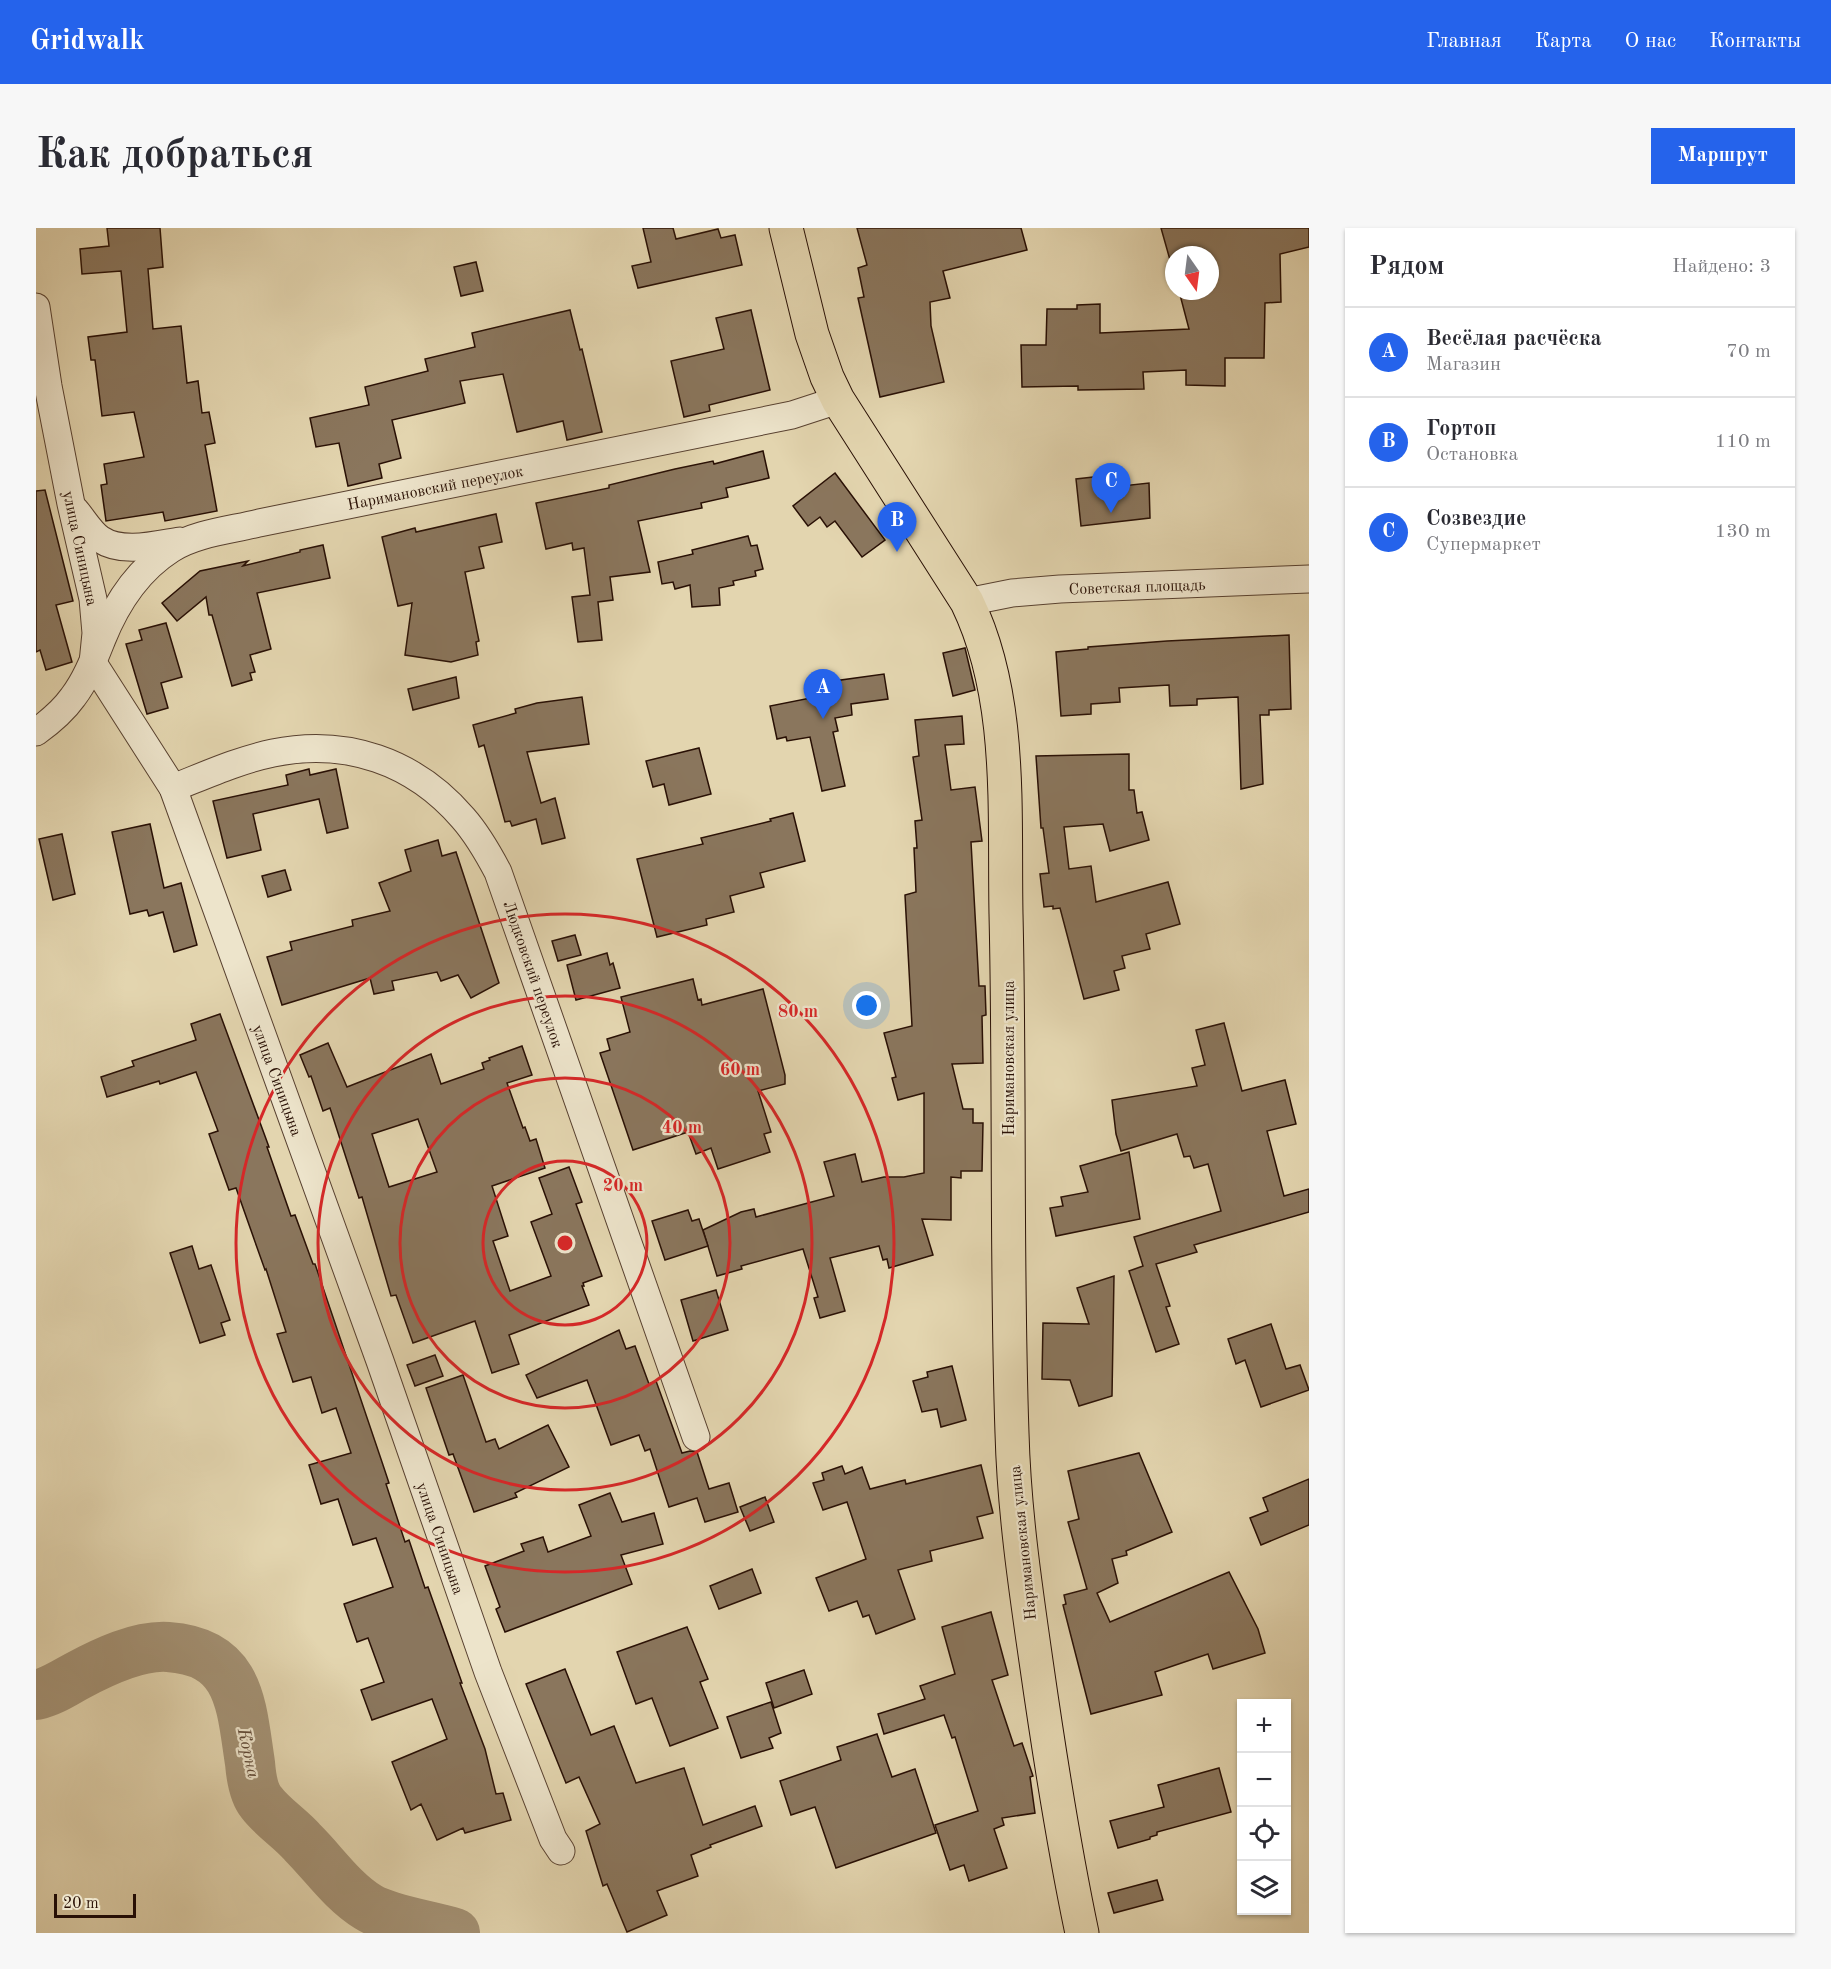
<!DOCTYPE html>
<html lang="ru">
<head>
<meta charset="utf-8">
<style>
	:root { --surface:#fff; --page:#f7f7f7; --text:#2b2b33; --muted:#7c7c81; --line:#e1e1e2; --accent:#2563eb }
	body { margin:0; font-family:"Old Standard TT",serif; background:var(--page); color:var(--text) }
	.controls { position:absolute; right:18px; bottom:18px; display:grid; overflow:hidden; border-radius:0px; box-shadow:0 2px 4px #0004 }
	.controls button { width:54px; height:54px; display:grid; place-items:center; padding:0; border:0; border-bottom:2px solid var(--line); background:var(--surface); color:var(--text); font:30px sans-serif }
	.compass { position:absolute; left:1129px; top:18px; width:54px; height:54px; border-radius:50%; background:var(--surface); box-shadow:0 2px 4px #0004; rotate:166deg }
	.scale { position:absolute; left:18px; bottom:15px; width:82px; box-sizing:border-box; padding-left:6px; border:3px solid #291005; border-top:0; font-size:16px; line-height:21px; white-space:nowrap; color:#291005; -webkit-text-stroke:4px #ede4cb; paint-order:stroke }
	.you { position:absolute; left:831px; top:778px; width:21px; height:21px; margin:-15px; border:4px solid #fff; border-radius:50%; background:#1a73e8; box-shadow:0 0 0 9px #1a73e833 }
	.badge { display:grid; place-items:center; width:39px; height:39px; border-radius:50%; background:var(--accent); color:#fff; font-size:20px; font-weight:700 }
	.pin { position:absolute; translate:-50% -50px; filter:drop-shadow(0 2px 3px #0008) }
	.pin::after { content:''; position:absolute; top:32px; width:21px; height:18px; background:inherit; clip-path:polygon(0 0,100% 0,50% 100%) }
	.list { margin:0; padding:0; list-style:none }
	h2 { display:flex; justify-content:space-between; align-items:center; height:78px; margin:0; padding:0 24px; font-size:26px }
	h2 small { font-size:20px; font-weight:400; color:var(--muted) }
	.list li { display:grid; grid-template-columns:39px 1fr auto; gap:18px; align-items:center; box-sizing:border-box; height:90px; padding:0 24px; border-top:2px solid var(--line) }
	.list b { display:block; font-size:22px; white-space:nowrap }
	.list p { margin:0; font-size:20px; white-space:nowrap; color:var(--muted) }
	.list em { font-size:20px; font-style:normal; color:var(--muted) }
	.icon { flex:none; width:33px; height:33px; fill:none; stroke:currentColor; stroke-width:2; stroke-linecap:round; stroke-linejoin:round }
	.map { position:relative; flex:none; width:1273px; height:1705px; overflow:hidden; border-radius:0px }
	header { display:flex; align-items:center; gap:36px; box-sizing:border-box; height:84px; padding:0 30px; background:var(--accent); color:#fff }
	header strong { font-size:28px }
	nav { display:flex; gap:33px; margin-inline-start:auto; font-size:21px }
	.intro { display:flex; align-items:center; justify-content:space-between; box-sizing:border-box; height:144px; padding:0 36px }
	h1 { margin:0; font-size:42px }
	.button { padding:15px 27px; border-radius:0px; background:var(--accent); color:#fff; font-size:21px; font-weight:700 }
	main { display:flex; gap:36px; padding:0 36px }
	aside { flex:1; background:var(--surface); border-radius:0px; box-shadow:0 2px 4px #0004 }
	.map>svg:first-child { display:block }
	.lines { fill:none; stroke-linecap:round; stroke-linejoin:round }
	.river { stroke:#a49275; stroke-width:50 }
	.building { fill:#8a765d; stroke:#291005; stroke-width:1.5; fill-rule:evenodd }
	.minor-casing { stroke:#584130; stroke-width:29 }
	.major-casing { stroke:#291005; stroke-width:35 }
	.minor { stroke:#ede4cb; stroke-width:27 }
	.major { stroke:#e3d5af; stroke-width:33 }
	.ring { fill:none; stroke:#d62828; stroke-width:3 }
	.labels { text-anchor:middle; stroke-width:4.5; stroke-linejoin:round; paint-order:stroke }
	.street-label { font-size:16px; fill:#291005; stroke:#ede4cb }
	.water-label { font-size:18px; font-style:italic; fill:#604a37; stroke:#ede4cb }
	.centre { fill:#d62828; stroke:#ede4cb; stroke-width:3 }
	.ring-label { font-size:18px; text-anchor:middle; font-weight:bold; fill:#d62828; stroke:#ede4cb; stroke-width:4.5; stroke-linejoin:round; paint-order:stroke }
</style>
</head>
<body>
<header>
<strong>Gridwalk</strong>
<nav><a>Главная</a><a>Карта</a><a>О нас</a><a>Контакты</a></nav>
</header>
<div class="intro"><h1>Как добраться</h1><a class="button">Маршрут</a></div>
<main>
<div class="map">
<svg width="1273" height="1705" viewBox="0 0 1273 1705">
	<rect width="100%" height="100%" fill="#e3d5af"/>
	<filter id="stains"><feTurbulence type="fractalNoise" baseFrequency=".00333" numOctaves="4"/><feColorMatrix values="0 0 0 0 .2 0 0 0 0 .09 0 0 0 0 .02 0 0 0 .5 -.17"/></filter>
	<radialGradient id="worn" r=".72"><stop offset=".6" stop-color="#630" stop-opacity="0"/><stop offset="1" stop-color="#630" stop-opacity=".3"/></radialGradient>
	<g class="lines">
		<path class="river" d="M0 1467C15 1464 28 1455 41 1448 67 1434 102 1417 132 1419 205 1424 205 1477 214 1535 215 1547 217 1564 225 1574 237 1590 254 1600 267 1615 288 1636 306 1663 332 1679 353 1692 394 1697 419 1705"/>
	</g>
	<g class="building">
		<path d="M71 0H124L127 39 112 41 117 101 145 98 151 155 162 153 166 185 173 184 179 215 169 217 181 283 129 293 127 284 70 293 65 257 71 256 68 236 108 229 98 184 66 188 59 132H55L52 109 91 104 85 43 46 46 44 21 73 18Z"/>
		<path d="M607 0H637L640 11 682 1 685 10 699 7 706 37 602 60 596 38 615 34Z"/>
		<path d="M821 0H985L991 22 907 43 914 70 894 74 895 98 908 154 844 169 822 70 828 69 822 40 831 37Z"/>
		<path d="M1125 0H1273V19L1244 26 1245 74 1229 75 1228 130H1189V158L1150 157V142L1107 144 1108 161 1042 162V158L986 159 985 117H1010L1011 81H1041V77L1064 76V105L1153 101 1143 63H1174V27H1138V46Z"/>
		<path d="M440 34 447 63 425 68 418 39Z"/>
		<path d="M534 82 544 122 546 121 566 204 531 212 527 193 481 204 467 146 424 153 429 175 356 192 365 230 343 236 346 250 312 258 303 215 280 219 274 190 333 177 329 159 392 143 389 131 439 119 436 105Z"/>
		<path d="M715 82 734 162 673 177 674 183 648 189 635 133 688 121 680 90Z"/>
		<path d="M727 223 733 250 690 260 692 269 665 275 666 280 602 293 614 344 574 349 577 372 562 374 566 412 542 414 536 369 554 367 548 320 537 322 536 315 510 321 500 275 573 260V257L639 241 677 233 678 236Z"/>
		<path d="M799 245 849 312 826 329 799 293 791 299 784 289 772 298 757 278Z"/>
		<path d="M1075 247 1077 259 1113 255 1114 290 1045 298 1040 251Z"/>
		<path d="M9 262 37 373 20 377 36 434 10 442 4 422 0 424V263Z"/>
		<path d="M460 286 466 314 443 319 448 340 429 344 443 413 440 414 442 427 415 434 369 427 376 375 362 378 346 309 379 300 380 304Z"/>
		<path d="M712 308 715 318 721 317 727 341 719 343 720 348 697 353 698 357 683 360 684 377 656 379 654 357 639 361 637 354 626 356 622 334 657 326 656 322Z"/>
		<path d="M287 317 294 350 221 365 235 421 214 427 219 444 214 445 216 452 196 458 176 387H173L170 369 141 393 126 375 164 343 212 333 207 338 264 324V322Z"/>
		<path d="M130 395 146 449 125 455 132 480 111 486 90 416 106 412 103 402Z"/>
		<path d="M1253 407 1255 481 1233 482V487H1224L1227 556 1205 561 1202 469 1161 471V477L1134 478 1133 457 1083 460 1084 474 1055 476V486L1025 488 1020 424 1052 421V419L1131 413Z"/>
		<path d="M929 420 939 462 917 468 907 425Z"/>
		<path d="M848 446 852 471 815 476 816 487 799 490 802 503 797 504 809 558 786 563 774 509 751 513 750 509 741 511 734 478 800 465 798 453Z"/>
		<path d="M420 449 423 470 377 482 372 461Z"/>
		<path d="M546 469 553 516 491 524 505 575 519 570 529 610 506 616 500 591 476 598 474 593 469 594 448 517 443 519 437 497 480 485 479 481 501 475Z"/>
		<path d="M926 488 928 516 909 517 915 562 939 559 946 613 935 614 943 758H949L950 787 946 788 947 835 916 836 927 881H937V895H947L946 943H925V950L915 949V992L886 991 897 1027 853 1040 851 1031 847 1032 843 1018 794 1030 809 1083 784 1090 778 1070 782 1069 767 1021 705 1038 706 1041 681 1048 667 1002 705 984 718 981 720 989 798 968 788 934 819 926 826 954 848 949H868L888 945V865L862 872 856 850 860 849 848 805 876 798 869 667 880 664 878 620H881L879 593 886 592 877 529 883 528 879 492Z"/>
		<path d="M663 520 675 566 633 577 628 556 617 559 610 533Z"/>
		<path d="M1093 526V562H1098L1101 585 1106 584 1113 612 1074 623 1067 596 1028 599 1033 641 1055 638 1060 674 1132 654 1144 696 1110 706 1114 721 1086 728 1089 740 1078 743 1083 762 1048 771 1024 680 1017 681V678L1008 679 1004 646 1013 645 1007 600H1005L1000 528Z"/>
		<path d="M273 541 274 547 300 541 312 600 291 605 283 571 217 586 225 622 191 630 177 573 252 557 250 547Z"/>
		<path d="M757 585 769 633 724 645 728 659 694 668 698 684 670 691 671 697 621 709 601 631 667 616 665 610 735 593 734 591Z"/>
		<path d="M114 596 128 660 145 655 161 717 138 724 127 684 113 688 111 682 94 686 76 604Z"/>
		<path d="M26 606 39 666 17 672 3 611Z"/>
		<path d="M402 612 406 628 420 624 463 755 435 770 422 747 405 753 401 744 356 753 358 762 338 766 334 750 246 777 231 729 256 722 254 714 317 698 316 692 354 683 343 655 375 643 369 622Z"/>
		<path d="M249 642 255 662 232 669 226 648Z"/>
		<path d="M539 707 545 727 522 733 516 713Z"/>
		<path d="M571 725 574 737 577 735 584 760 540 772 531 737Z"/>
		<path d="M657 751 662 772 665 771 666 777 727 761 749 847V856L722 863 735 904 728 906 734 924 682 941 675 920 660 926 652 904 597 922 564 825 574 822 571 811 594 804 585 769Z"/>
		<path d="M184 786 233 919H231L255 988 259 987 277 1036H279L346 1234 353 1255 350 1256 369 1314 373 1312 389 1360 392 1359 426 1455H424L449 1521 460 1566 467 1565 475 1592 429 1605 427 1600 401 1612 385 1576 375 1582 356 1534 411 1511 396 1471 336 1492 325 1462 348 1454 332 1410 321 1414 308 1376 357 1359 340 1310 317 1317 302 1271 285 1276 273 1237 315 1225 300 1180 286 1185 275 1149 257 1154 241 1106 250 1104 230 1041 229 1042 200 960 193 962 173 906 182 903 160 844 124 856 123 853 71 869 65 849 98 838 96 833 160 812 155 796Z"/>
		<path d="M1188 795 1206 863 1249 852 1260 896 1231 903 1248 968 1273 961V984L1158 1017 1161 1024 1120 1036 1134 1078 1130 1079 1143 1116 1120 1124 1093 1043 1107 1038 1098 1009 1185 983 1172 936 1158 940 1154 928 1148 929 1141 906 1085 923 1080 906 1076 872 1161 858 1156 840 1169 837 1160 802Z"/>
		<path d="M292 815 311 859 395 826 405 856 448 841 446 835 454 832 453 830 486 818 496 847 471 855 487 900 489 899 494 913 500 911 509 940 456 958 472 1008 457 1013 474 1063 515 1048 495 994 516 986 503 950 533 939 546 974 540 976 566 1048 547 1055 548 1058H546L553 1077 473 1107 483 1136 456 1145 439 1093 377 1115 360 1067 355 1068 326 969 323 970 294 880 287 883 275 848 273 849 264 827ZM382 891 401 944 353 959 336 906Z"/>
		<path d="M1093 924 1104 991 1020 1008 1014 980 1027 978 1025 969 1052 964 1044 938Z"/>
		<path d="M652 982 656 993 663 991 672 1018 629 1032 616 993Z"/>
		<path d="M156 1018 163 1041 175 1037 194 1092 185 1095 189 1107 164 1115 134 1025Z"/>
		<path d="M1078 1048 1076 1168 1043 1178 1034 1152 1006 1151 1007 1095 1053 1096 1041 1060Z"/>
		<path d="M680 1062 692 1102 657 1113 645 1072Z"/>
		<path d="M1235 1096 1250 1141 1264 1137 1273 1162 1225 1179 1209 1132 1200 1136 1192 1111Z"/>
		<path d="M583 1102 590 1121 599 1118 613 1156 620 1153 646 1225 654 1223 661 1224 673 1261 693 1255 702 1284 669 1294 661 1270 633 1279 614 1221 609 1223 603 1207 575 1217 551 1152 501 1170 490 1147Z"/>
		<path d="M399 1127 407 1148 379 1158 371 1137Z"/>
		<path d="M916 1138 930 1192 905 1199 901 1181 886 1184 877 1153 892 1149 891 1144Z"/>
		<path d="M427 1147 450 1214 459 1211 463 1221 512 1197 533 1239 479 1265 481 1269 438 1284 417 1226 413 1227 390 1160Z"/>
		<path d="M1103 1225 1136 1304 1090 1323 1091 1327 1076 1331 1082 1355 1061 1365 1074 1394 1193 1344 1222 1401 1229 1425 1177 1441 1172 1426 1119 1444 1126 1467 1055 1486 1027 1377 1030 1376 1028 1367 1051 1361 1032 1294 1043 1291 1032 1243Z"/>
		<path d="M945 1237 957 1285 941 1289 947 1310 894 1323 896 1333 862 1342 879 1391 840 1406 833 1387 827 1389 821 1373 793 1383 780 1350 830 1331 811 1274 787 1282 777 1255 788 1252 786 1245 806 1238 809 1246 826 1239 834 1261 869 1252 870 1256Z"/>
		<path d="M1273 1251V1297L1225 1317 1214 1290 1232 1283 1227 1270Z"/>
		<path d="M574 1265 586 1294 618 1285 627 1316 585 1327 596 1356 469 1404 460 1381 464 1379 449 1338 488 1323 485 1316 507 1309 512 1324 555 1308 543 1277Z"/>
		<path d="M729 1269 738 1294 714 1303 704 1279Z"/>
		<path d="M716 1341 725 1365 683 1381 674 1358Z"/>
		<path d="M955 1384 972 1447 956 1452 978 1518 986 1515 997 1548 994 1549 999 1585 966 1590 968 1597 958 1601 971 1640 933 1653 928 1637 914 1642 899 1597 942 1583 919 1509 916 1510 908 1487 848 1506 842 1486 889 1471 884 1458 919 1446 906 1399Z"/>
		<path d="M651 1399 672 1451 664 1454 682 1500 634 1518 616 1470 600 1476 581 1424Z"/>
		<path d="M529 1441 555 1507 578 1498 600 1555 648 1540 667 1597 719 1578 726 1598 674 1617 675 1619 655 1627 662 1648 621 1663 631 1687 591 1704 571 1656 567 1658 550 1603 564 1596 543 1549 530 1555 490 1456Z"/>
		<path d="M768 1442 776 1466 738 1480 730 1455Z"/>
		<path d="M735 1474 745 1505 733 1510 737 1520 705 1530 691 1489Z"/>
		<path d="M841 1506 856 1549 879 1541 900 1605 800 1640 779 1579 755 1587 744 1553 805 1532 801 1519Z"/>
		<path d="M1183 1540 1195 1584 1121 1604V1607L1114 1609V1611L1082 1620 1074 1593 1128 1579 1122 1557Z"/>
		<path d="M1121 1652 1127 1672 1078 1685 1072 1665Z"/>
	</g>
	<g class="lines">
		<g class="minor-casing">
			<g id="minor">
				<path d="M0 79 12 158 35 276 57 371 60 405 57 435 137 560 344 1133 452 1444 517 1611 525 1623"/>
				<path d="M39 282C47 291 54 304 64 311 86 326 119 317 144 313"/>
				<path d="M931 374 976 365 1024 361 1273 351"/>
				<path d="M0 504C14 494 27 483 37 469 50 452 58 431 66 411 80 376 102 342 135 321 160 305 195 302 223 295L756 187 802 172"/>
				<path d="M137 560C170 547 203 532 237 525 310 510 378 533 427 590 442 607 452 625 462 644L660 1209"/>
			</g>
		</g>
		<g class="major-casing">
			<path id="major" d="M750 0 776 106 791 149 802 172 931 374C977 469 968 582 970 686 974 858 970 1032 976 1205 978 1281 989 1357 1000 1433 1013 1524 1027 1615 1046 1705"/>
		</g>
		<use href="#minor" class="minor"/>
		<use href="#major" class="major"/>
	</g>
	<g class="ring">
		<circle cx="529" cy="1015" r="82"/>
		<circle cx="529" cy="1015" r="165"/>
		<circle cx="529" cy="1015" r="247"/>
		<circle cx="529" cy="1015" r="329"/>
	</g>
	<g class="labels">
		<g class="street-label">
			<text transform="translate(399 259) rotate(-11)" y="6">Наримановский переулок</text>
			<text transform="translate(45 320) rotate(78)" y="6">улица Синицына</text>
			<text transform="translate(1101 358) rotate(-2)" y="6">Советская площадь</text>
			<text transform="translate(498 746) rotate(71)" y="6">Людковский переулок</text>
			<text transform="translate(972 830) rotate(-90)" y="6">Наримановская улица</text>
			<text transform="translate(242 852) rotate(70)" y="6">улица Синицына</text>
			<text transform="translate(405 1310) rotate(71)" y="6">улица Синицына</text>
			<text transform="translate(986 1315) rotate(-96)" y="6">Наримановская улица</text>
		</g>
		<g class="water-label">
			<text transform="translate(213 1525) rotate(78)" y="6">Корна</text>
		</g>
	</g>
	<circle cx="529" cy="1015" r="9" class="centre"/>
	<g class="ring-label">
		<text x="762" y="789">80 m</text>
		<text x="704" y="847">60 m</text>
		<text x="646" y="905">40 m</text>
		<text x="587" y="963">20 m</text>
	</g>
	<rect width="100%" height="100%" filter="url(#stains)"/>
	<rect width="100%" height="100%" fill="url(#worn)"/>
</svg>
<div class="controls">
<button>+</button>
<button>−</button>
<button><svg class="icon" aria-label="locate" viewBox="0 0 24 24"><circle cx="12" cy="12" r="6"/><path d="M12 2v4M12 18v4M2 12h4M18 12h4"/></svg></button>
<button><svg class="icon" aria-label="layers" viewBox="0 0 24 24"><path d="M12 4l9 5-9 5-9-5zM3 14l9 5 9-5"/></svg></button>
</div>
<svg class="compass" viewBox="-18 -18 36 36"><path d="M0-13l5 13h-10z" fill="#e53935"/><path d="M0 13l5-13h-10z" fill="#7c7c81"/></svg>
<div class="scale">20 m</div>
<div class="you"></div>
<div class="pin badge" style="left:787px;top:491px">A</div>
<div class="pin badge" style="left:861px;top:324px">B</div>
<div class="pin badge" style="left:1075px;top:285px">C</div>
</div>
<aside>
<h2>Рядом<small>Найдено: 3</small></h2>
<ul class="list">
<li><span class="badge">A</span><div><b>Весёлая расчёска</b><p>Магазин</p></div><em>70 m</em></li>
<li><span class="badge">B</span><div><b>Гортоп</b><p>Остановка</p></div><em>110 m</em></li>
<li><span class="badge">C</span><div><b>Созвездие</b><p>Супермаркет</p></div><em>130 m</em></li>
</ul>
</aside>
</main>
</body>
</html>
